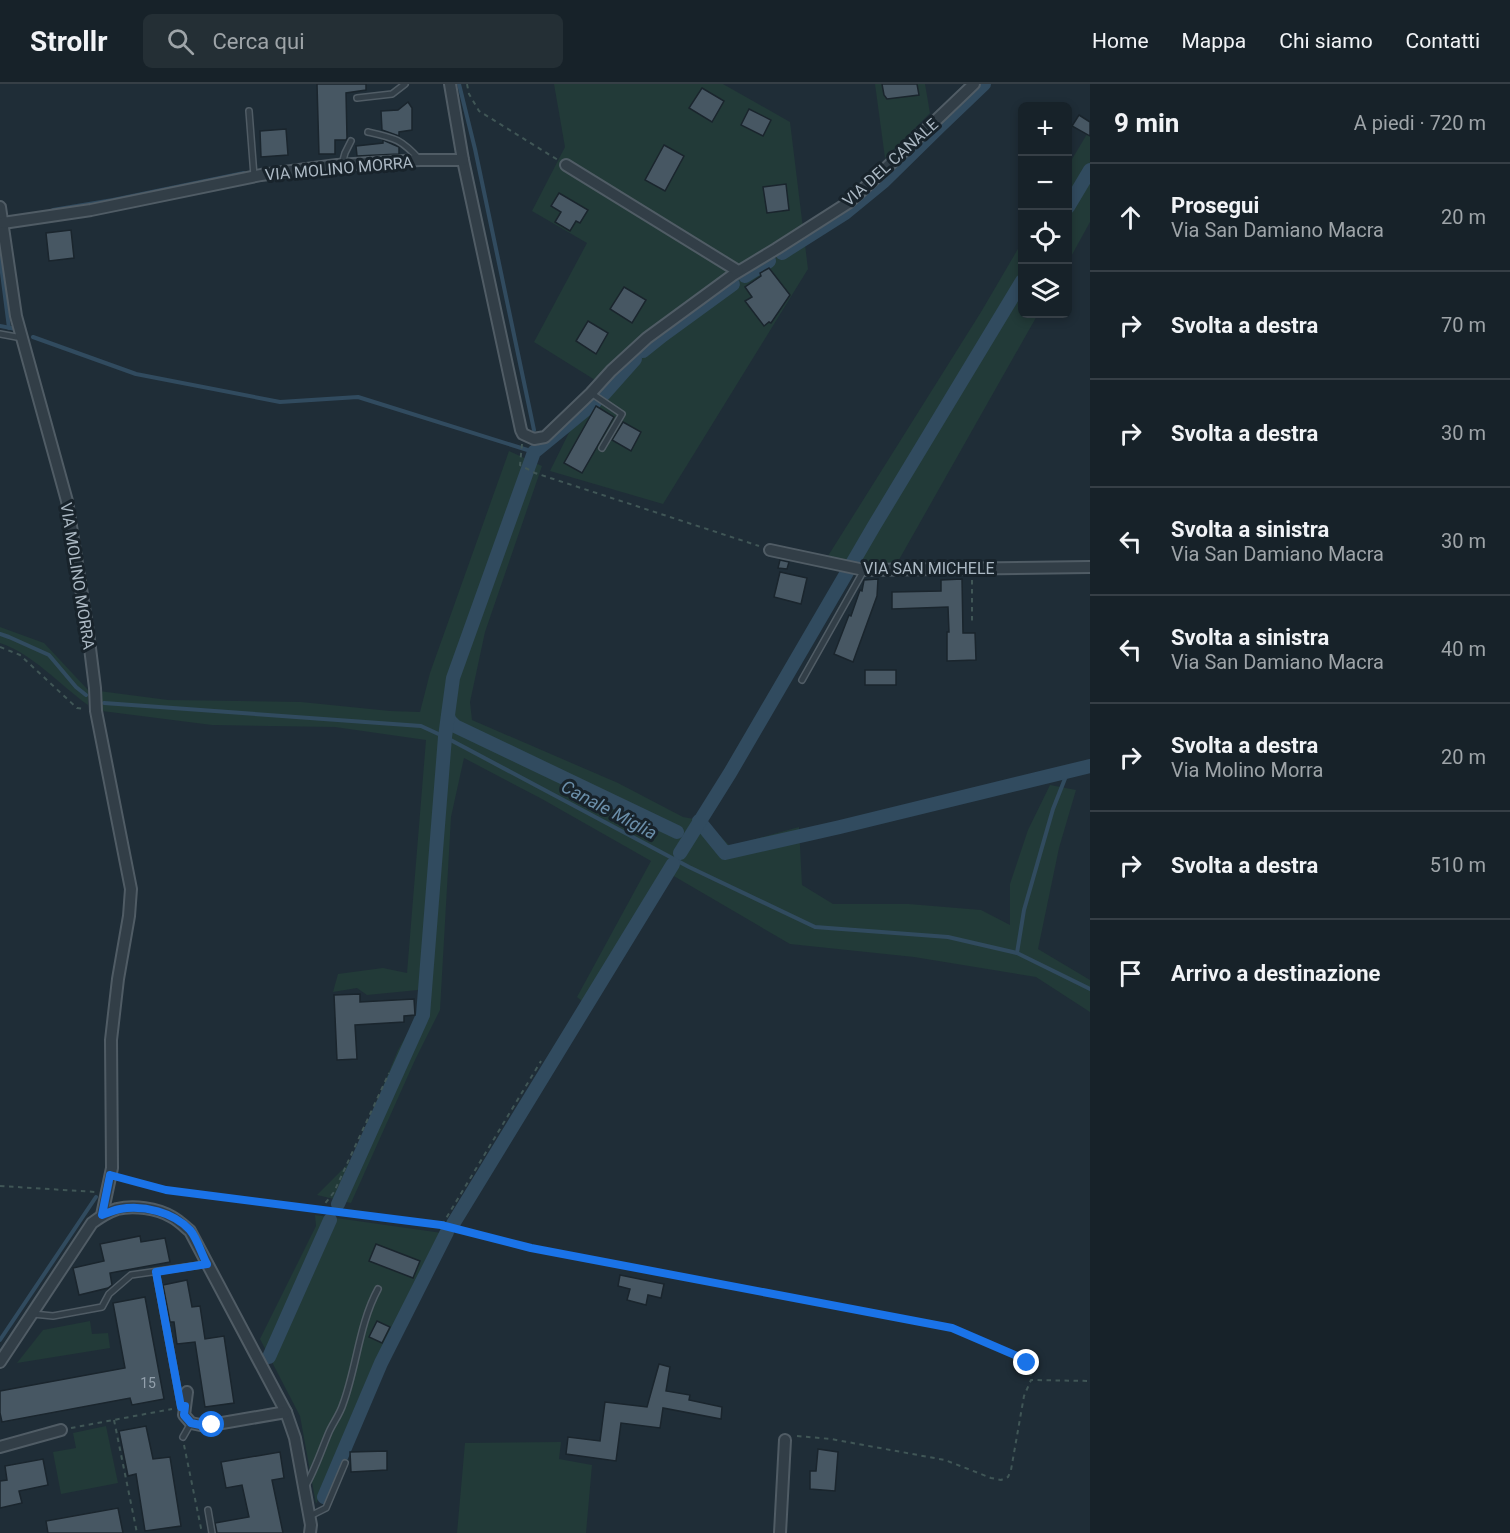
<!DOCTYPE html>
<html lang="it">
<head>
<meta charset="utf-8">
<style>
	:root { --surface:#172229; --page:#242f35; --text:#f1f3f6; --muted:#9ea4a8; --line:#363f46 }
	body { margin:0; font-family:Roboto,sans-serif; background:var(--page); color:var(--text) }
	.controls { position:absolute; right:18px; top:18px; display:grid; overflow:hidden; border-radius:9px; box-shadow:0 3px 9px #0003 }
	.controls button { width:54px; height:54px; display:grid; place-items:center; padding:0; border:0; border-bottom:2px solid var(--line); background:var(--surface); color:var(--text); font:30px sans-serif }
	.stop { position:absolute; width:18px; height:18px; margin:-14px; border:4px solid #1a73e8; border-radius:50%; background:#fff }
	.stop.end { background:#1a73e8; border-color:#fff; box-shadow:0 2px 6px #0008 }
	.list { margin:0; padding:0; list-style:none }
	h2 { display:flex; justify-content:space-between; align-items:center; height:78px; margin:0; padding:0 24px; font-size:26px }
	h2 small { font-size:20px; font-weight:400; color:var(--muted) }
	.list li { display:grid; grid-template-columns:39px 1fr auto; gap:18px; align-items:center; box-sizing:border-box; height:108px; padding:0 24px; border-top:2px solid var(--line) }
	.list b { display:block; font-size:22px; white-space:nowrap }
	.list p { margin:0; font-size:20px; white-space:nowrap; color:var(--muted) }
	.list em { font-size:20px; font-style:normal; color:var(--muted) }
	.icon { flex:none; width:33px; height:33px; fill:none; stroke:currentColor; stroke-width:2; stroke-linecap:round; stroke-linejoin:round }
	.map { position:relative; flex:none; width:1090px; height:1449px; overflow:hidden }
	header { display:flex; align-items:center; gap:36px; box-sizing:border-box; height:84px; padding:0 30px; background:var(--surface); border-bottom:2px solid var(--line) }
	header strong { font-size:28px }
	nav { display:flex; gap:33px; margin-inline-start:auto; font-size:21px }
	.search { width:420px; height:54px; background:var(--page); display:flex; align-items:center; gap:15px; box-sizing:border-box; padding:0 21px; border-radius:9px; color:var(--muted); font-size:22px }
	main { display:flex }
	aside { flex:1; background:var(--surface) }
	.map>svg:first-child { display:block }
	.green { fill:#223a38 }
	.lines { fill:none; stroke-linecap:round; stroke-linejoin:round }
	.stream { stroke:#314b5f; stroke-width:4 }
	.canal { stroke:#314b5f; stroke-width:14 }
	.building { fill:#475763; stroke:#1a252d; stroke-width:1.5 }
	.lane-casing { stroke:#505c65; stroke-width:8 }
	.street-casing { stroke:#505c65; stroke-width:14 }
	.path { stroke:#405656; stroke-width:2; stroke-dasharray:4.5 4.5; stroke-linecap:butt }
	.lane { stroke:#323e47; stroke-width:5 }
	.street { stroke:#323e47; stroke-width:10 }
	.route { stroke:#1a73e8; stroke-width:8 }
	.labels { text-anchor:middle; stroke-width:6; stroke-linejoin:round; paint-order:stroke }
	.number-label { font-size:14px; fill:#93a0ac }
	.street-label { font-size:16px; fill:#acb9c4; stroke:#18232b }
	.water-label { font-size:18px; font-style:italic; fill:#6b8faa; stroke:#18232b }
</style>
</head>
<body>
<header>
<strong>Strollr</strong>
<div class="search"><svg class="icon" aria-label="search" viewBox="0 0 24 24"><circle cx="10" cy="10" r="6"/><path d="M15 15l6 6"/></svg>Cerca qui</div>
<nav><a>Home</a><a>Mappa</a><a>Chi siamo</a><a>Contatti</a></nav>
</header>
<main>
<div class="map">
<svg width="1090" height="1449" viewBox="0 0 1090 1449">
	<rect width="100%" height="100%" fill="#1f2d37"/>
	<g class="green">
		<path d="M554 0H723L790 38 808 185 663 420 550 387 595 296 534 258 587 159 532 127 565 63Z"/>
		<path d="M875 0H925L930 29 885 74Z"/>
		<path d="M1090 45V138L1068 178V82Z"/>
		<path d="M1022 158V230H1038L896 481 867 483 828 472 981 228Z"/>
		<path d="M509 367 542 382 485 548 470 618 472 636 618 699 683 733 705 737 730 762 799 743 802 801 833 820H909L981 826 1010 841V800L1028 746 1050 701 1076 706 1059 764 1038 865 1090 896V928L1036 893 914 873 790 860 672 791 591 925 577 913 651 777 542 715 464 674 451 733 440 926 415 976 351 1119 317 1111 353 1075 398 966 419 929 418 906 367 911 357 904 333 908 338 890 383 884 407 889 426 656 335 643 212 641 102 627 99 607 168 616 301 618 390 627 420 628 430 589Z"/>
		<path d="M0 543 44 559 88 606V621C60 601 33 570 0 559Z"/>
		<path d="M315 1131 442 1149 395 1245 316 1420 300 1332 260 1255 316 1142Z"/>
		<path d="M90 1237 92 1250 108 1249 110 1264 17 1279 43 1246Z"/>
		<path d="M106 1342 118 1399 61 1410 53 1368 76 1364 73 1349Z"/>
		<path d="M561 1358 559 1375 592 1381 586 1449H457L465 1359Z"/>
	</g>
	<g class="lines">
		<g class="stream">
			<path d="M459 0 475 65 534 346"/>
			<path d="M53 126 113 116 244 89"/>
			<path d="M0 173 9 244"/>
			<path d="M0 242 16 245"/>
			<path d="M33 253 136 290 280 318 358 313 534 368"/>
			<path d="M0 550 9 553 49 571 76 603 86 611"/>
			<path d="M104 619 421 642 445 653 689 783 815 843 948 853 1017 869 1090 905"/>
			<path d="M1017 869 1024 826 1053 725 1068 687"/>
			<path d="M0 1256 96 1113"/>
		</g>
		<g class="canal">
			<path d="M1068 123 1090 86"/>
			<path d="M782 169 845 129 884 97 940 42 984 0"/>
			<path d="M745 192 769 177"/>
			<path d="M643 267 663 251 733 200"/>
			<path d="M603 311 635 275"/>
			<path d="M448 632 450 637 455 642 677 748"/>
			<path d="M699 737 725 769 840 743 1090 682"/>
			<path d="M680 769 730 689 874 442 1022 197"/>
			<path d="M338 1120 423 931 445 653 453 594 534 368 595 318"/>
			<path d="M453 1140 673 780"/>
			<path d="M269 1273 330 1136"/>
			<path d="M324 1413 381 1279 447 1148"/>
		</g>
	</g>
	<g class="building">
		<path d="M317 0H366V6L346 9 347 54 346 56H335V70H319Z"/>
		<path d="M882 0H917L919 11 887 15 884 11Z"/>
		<path d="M702 4 724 17 712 38 689 24Z"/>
		<path d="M408 18 412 24V46L399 48V52L382 46 381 27 398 26Z"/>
		<path d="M749 25 771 36 763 52 741 41Z"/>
		<path d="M1079 31 1090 38V52L1072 42Z"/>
		<path d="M286 45 288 71 261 73 260 47Z"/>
		<path d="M383 56 399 63V70L357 72 356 62 383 59Z"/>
		<path d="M664 61 684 72 665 107 645 96Z"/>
		<path d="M786 100 789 126 767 129 763 103Z"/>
		<path d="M559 109 588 126 580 139 576 137 570 147 555 138 561 128 551 122Z"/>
		<path d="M71 146 74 174 49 177 46 149Z"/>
		<path d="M769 184 790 211 771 239 769 238 764 242 745 217 752 213 745 203 761 192 760 189Z"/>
		<path d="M624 203 646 216 632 239 610 225Z"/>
		<path d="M588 237 608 249 596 270 576 257Z"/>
		<path d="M596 322 614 333 582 389 564 379Z"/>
		<path d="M623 338 641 348 631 367 612 356Z"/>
		<path d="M780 476 789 478 787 485 778 484Z"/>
		<path d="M780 488 807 494 801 520 774 513Z"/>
		<path d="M878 495 877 512 853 578 834 570 849 531 851 532 860 506 862 507 864 496Z"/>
		<path d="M962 495 963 549H975L976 576 947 577V548H949L948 523 892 525V508L941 507V496Z"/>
		<rect x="865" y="586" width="31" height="15"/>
		<path d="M360 910V918L414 915 415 931 404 932V938L355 941 357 975 337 976 334 911Z"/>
		<path d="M140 1152 141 1158 165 1154 170 1178 110 1189 112 1201 108 1204 79 1211 73 1184 104 1177 100 1160Z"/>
		<path d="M376 1160 420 1177 413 1194 369 1177Z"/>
		<path d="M620 1191 664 1200 661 1214 648 1211 646 1221 627 1216 630 1205 618 1202Z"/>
		<path d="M187 1196 192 1223 200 1222 205 1255 224 1252 234 1319 205 1323 195 1258 177 1260 174 1238H170L163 1201Z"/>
		<path d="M145 1213 164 1315 132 1321 130 1314 2 1338 0 1329V1307L125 1284 113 1219Z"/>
		<path d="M377 1237 390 1243 382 1259 369 1253Z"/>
		<path d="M659 1280 670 1283 666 1307 690 1311 689 1316 722 1323 721 1335 663 1324 660 1344 621 1339 616 1377 566 1370 568 1353 600 1357 605 1318 647 1323Z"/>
		<path d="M146 1342 153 1375 170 1373 181 1442 145 1447 136 1390 128 1392 119 1347Z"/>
		<path d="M818 1365 838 1368 835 1407 810 1405V1387H816Z"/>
		<path d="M387 1367V1386L351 1388 350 1368Z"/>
		<path d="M280 1368 284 1394 272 1396 283 1449H217L215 1439 249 1433 242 1401 226 1404 221 1378Z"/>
		<path d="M43 1375 48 1401 19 1407 22 1419 0 1424V1397L7 1396 5 1382Z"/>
		<path d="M118 1424 123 1449H48L46 1437Z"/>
	</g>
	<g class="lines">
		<g class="lane-casing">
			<g id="lane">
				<path d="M357 14 392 10 405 0"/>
				<path d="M249 27 254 92"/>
				<path d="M368 48C395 54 401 55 420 76"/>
				<path d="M342 80 345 69 351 57"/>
				<path d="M0 250 22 254"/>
				<path d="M591 309 622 330 602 364"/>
				<path d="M802 596 864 486"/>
				<path d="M156 1188 181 1323"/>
				<path d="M33 1230 53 1232 102 1223 109 1210 131 1191 207 1180"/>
				<path d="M183 1353 191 1339"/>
				<path d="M305 1403C315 1386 321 1367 329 1348 333 1339 340 1330 343 1320 357 1282 359 1240 378 1205"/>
				<path d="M208 1426 212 1449"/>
				<path d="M310 1432 326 1424 345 1379"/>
			</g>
		</g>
		<g class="street-casing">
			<g id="street">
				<path d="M450 0 463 76 521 346 523 350 534 355 545 353 591 309 611 287 647 254 733 191 776 165 848 119 884 86 974 0"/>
				<path d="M566 81 738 187"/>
				<path d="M0 123 16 232 67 417 88 548 95 604 96 627 131 805 129 832 118 895 111 956 112 1084 102 1131"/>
				<path d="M3 139 91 126 261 91 337 81 420 76H463"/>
				<path d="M770 466 864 486 1090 483"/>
				<path d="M0 1278 92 1139C100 1133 108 1128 117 1125 133 1121 157 1124 172 1133 178 1136 184 1142 190 1147L286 1328 295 1354 311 1441 310 1449"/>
				<path d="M187 1308 184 1331 191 1339 205 1342 286 1328"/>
				<path d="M0 1363 61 1346"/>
				<path d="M780 1449 785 1356"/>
			</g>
		</g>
		<g class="path">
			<path d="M467 0 469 10 479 27 558 76"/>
			<path d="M522 360 520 381 535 389 759 462"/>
			<path d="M972 496V539"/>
			<path d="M0 563 20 571 77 624 84 625"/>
			<path d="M122 1094 167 1106 442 1141 531 1164 952 1244 1022 1274C1029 1281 1031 1287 1031 1296"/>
			<path d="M0 1102 96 1108"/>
			<path d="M320 1126 334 1108 389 989"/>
			<path d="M442 1141 541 977"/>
			<path d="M114 1336 137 1449"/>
			<path d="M71 1344 172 1325"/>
			<path d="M797 1352 831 1355 945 1376 991 1394 1001 1396 1008 1393 1011 1386 1024 1312 1031 1296 1090 1297"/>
			<path d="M184 1361 202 1449"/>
		</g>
		<use href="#lane" class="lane"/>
		<use href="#street" class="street"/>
	</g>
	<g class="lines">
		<path class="route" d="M212 1341 205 1342 191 1339 184 1331 185 1322 181 1323 156 1188 207 1180C202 1171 197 1154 190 1146 173 1128 144 1121 120 1125 114 1126 108 1129 102 1131L110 1091 166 1106 441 1141 531 1164 952 1244 1022 1274 1027 1279"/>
	</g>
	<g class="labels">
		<g class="number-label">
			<text x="148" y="1304">15</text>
		</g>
		<g class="street-label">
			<text transform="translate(890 78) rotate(-42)" y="6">VIA DEL CANALE</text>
			<text transform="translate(339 84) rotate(-5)" y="6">VIA MOLINO MORRA</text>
			<text x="929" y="490">VIA SAN MICHELE</text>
			<text transform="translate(78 492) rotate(81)" y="6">VIA MOLINO MORRA</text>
		</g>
		<g class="water-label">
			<text transform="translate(609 726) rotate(28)" y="6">Canale Miglia</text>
		</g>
	</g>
</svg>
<div class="controls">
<button>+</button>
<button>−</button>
<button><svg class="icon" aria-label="locate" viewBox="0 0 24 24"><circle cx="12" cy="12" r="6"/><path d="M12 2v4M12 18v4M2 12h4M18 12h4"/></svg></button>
<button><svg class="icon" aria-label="layers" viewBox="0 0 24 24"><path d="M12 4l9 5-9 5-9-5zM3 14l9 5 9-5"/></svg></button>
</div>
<div class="stop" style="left:212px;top:1341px"></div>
<div class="stop end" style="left:1027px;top:1279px"></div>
</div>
<aside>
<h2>9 min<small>A piedi · 720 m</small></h2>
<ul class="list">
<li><svg class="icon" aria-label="ahead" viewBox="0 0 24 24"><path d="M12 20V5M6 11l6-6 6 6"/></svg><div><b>Prosegui</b><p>Via San Damiano Macra</p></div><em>20 m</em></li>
<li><svg class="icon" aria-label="right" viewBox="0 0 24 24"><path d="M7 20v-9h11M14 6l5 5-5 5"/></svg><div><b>Svolta a destra</b></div><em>70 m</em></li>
<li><svg class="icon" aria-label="right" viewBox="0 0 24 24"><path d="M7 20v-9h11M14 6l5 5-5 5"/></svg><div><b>Svolta a destra</b></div><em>30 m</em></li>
<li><svg class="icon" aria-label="left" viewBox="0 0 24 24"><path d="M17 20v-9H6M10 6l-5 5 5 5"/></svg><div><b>Svolta a sinistra</b><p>Via San Damiano Macra</p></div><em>30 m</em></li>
<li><svg class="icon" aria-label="left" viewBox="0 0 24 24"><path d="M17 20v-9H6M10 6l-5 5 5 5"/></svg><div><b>Svolta a sinistra</b><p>Via San Damiano Macra</p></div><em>40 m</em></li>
<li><svg class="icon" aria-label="right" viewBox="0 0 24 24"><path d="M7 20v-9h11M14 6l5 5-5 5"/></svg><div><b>Svolta a destra</b><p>Via Molino Morra</p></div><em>20 m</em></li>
<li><svg class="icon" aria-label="right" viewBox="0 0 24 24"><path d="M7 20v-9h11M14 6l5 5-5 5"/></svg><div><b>Svolta a destra</b></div><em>510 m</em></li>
<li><svg class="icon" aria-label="arrive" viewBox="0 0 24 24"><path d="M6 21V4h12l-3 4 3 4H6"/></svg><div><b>Arrivo a destinazione</b></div></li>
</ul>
</aside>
</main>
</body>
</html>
